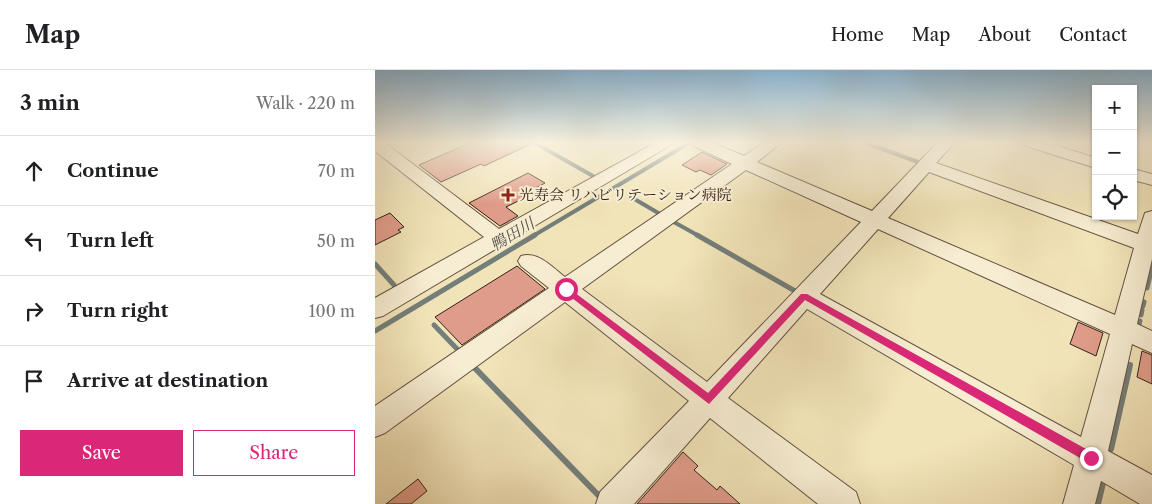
<!DOCTYPE html>
<html lang="en">
<head>
<meta charset="utf-8">
<style>
	:root { --surface:#fff; --page:#f2f2f2; --text:#202124; --muted:#757577; --line:#e0e0e0; --accent:#db2777 }
	body { margin:0; font-family:"Libre Caslon Text","Noto Serif JP",serif; background:var(--page); color:var(--text) }
	.controls { position:absolute; right:15px; top:15px; display:grid; overflow:hidden; border-radius:0px; box-shadow:0 1px 4px #0004 }
	.controls button { width:45px; height:45px; display:grid; place-items:center; padding:0; border:0; border-bottom:1px solid var(--line); background:var(--surface); color:var(--text); font:25px sans-serif }
	.stop { position:absolute; width:15px; height:15px; margin:-11px; border:4px solid #db2777; border-radius:50%; background:#fff }
	.stop.end { background:#db2777; border-color:#fff; box-shadow:0 1px 5px #0008 }
	.list { margin:0; padding:0; list-style:none }
	h2 { display:flex; justify-content:space-between; align-items:center; height:65px; margin:0; padding:0 20px; font-size:21px }
	h2 small { font-size:16px; font-weight:400; color:var(--muted) }
	.list li { display:grid; grid-template-columns:32px 1fr auto; gap:15px; align-items:center; box-sizing:border-box; height:70px; padding:0 20px; border-top:1px solid var(--line) }
	.list b { display:block; font-size:19px; white-space:nowrap }
	.list em { font-size:16px; font-style:normal; color:var(--muted) }
	.actions { display:flex; gap:10px; padding:15px 20px }
	.actions a { flex:1; padding:11px 0; border:1px solid var(--accent); border-radius:0px; text-align:center; font-size:18px; color:var(--accent) }
	.actions .main { background:var(--accent); color:#fff }
	.icon { flex:none; width:28px; height:28px; fill:none; stroke:currentColor; stroke-width:2; stroke-linecap:round; stroke-linejoin:round }
	.map { position:relative; flex:none; width:777px; height:434px; overflow:hidden }
	header { display:flex; align-items:center; gap:30px; box-sizing:border-box; height:70px; padding:0 25px; background:var(--surface); border-bottom:1px solid var(--line) }
	header strong { font-size:24px }
	nav { display:flex; gap:28px; margin-inline-start:auto; font-size:18px }
	main { display:flex }
	aside { flex:1; background:var(--surface) }
	.map>svg:first-child { display:block }
	.lines { fill:none; stroke-linecap:round; stroke-linejoin:round }
	.stream-far2 { stroke:#747e7a; stroke-width:4 }
	.stream-far1 { stroke:#747e7a; stroke-width:5 }
	.stream { stroke:#747e7a; stroke-width:6 }
	.building { fill:#e09c8a; stroke:#332118 }
	.minor-casing { stroke:#635240; stroke-width:2 }
	.minor { fill:#f7edd2; fill-rule:evenodd }
	.route { fill:#db2777 }
	.poi-dot { fill:#8f2418; stroke:#f7edd2; stroke-width:2 }
	.labels { text-anchor:middle; stroke-width:4; stroke-linejoin:round; paint-order:stroke }
	.poi-label { font-size:15px; fill:#332118; stroke:#f7edd2; text-anchor:start }
	.water-label { font-size:16px; font-style:italic; fill:#545049; stroke:#f7edd2 }
</style>
</head>
<body>
<header>
<strong>Map</strong>
<nav><a>Home</a><a>Map</a><a>About</a><a>Contact</a></nav>
</header>
<main>
<aside>
<h2>3 min<small>Walk · 220 m</small></h2>
<ul class="list">
<li><svg class="icon" aria-label="ahead" viewBox="0 0 24 24"><path d="M12 20V5M6 11l6-6 6 6"/></svg><div><b>Continue</b></div><em>70 m</em></li>
<li><svg class="icon" aria-label="left" viewBox="0 0 24 24"><path d="M17 20v-9H6M10 6l-5 5 5 5"/></svg><div><b>Turn left</b></div><em>50 m</em></li>
<li><svg class="icon" aria-label="right" viewBox="0 0 24 24"><path d="M7 20v-9h11M14 6l5 5-5 5"/></svg><div><b>Turn right</b></div><em>100 m</em></li>
<li><svg class="icon" aria-label="arrive" viewBox="0 0 24 24"><path d="M6 21V4h12l-3 4 3 4H6"/></svg><div><b>Arrive at destination</b></div></li>
</ul>
<div class="actions"><a class="main">Save</a><a>Share</a></div>
</aside>
<div class="map">
<svg width="777" height="434" viewBox="0 0 777 434">
	<rect width="100%" height="100%" fill="#f2e4b9"/>
	<filter id="stains"><feTurbulence type="fractalNoise" baseFrequency=".004" numOctaves="4"/><feColorMatrix values="0 0 0 0 .2 0 0 0 0 .09 0 0 0 0 .02 0 0 0 .5 -.17"/></filter>
	<radialGradient id="worn" r=".72"><stop offset=".6" stop-color="#630" stop-opacity="0"/><stop offset="1" stop-color="#630" stop-opacity=".3"/></radialGradient>
	<g class="lines">
		<g class="stream-far2">
			<path d="M160 73 218 106"/>
			<path d="M491 73 543 92"/>
			<path d="M256 127 285 144"/>
			<path d="M297 151 324 166"/>
			<path d="M158 166 314 73"/>
		</g>
		<g class="stream-far1">
			<path d="M322 165 420 221"/>
			<path d="M0 194 19 215"/>
			<path d="M772 218 777 197"/>
			<path d="M768 236 769 232"/>
			<path d="M766 245 767 240"/>
			<path d="M764 254 765 251"/>
			<path d="M59 255 84 281"/>
			<path d="M0 261 160 165"/>
		</g>
		<g class="stream">
			<path d="M96 294 227 429"/>
			<path d="M736 379 755 295"/>
			<path d="M723 434 728 413"/>
		</g>
	</g>
	<g class="building">
		<path d="M95 73H158L109 96 106 94 66 112 44 95Z"/>
		<path d="M327 82 352 94 336 105 325 100 321 102 307 95Z"/>
		<path d="M153 103 170 113 146 126 149 128 131 137 143 146 125 156 94 133Z"/>
		<path d="M15 143 29 157 23 160 26 162 0 175V150Z"/>
		<path d="M142 196 170 219 87 275 60 247Z"/>
		<path d="M703 252 728 263 721 286 695 274Z"/>
		<path d="M767 281 777 285V314L762 307Z"/>
		<path d="M308 382 323 396 319 400 342 420 345 416 365 434H262Z"/>
		<path d="M43 409 52 421 36 434H11Z"/>
	</g>
	<g class="lines">
		<g class="minor-casing">
			<g id="minor">
				<path d="M0 73H10L124 159 280 73H299L8 246 0 248V228L109 167 0 81Z"/>
				<path d="M317 73H338L369 86 388 73H406L382 92 497 141 562 73H579L561 93 763 164 770 143 777 141V189L762 254 777 261V283L757 274 733 381 777 405V434H765L726 411 720 434H688L699 395 432 239 353 328 481 422 485 434H443L335 348 259 434H221L225 422 314 331 190 232 10 363 0 367V336L174 218 146 196 143 191 146 186C163 181 177 197 190 207L357 94 319 76ZM371 100 486 152 332 312 207 219ZM554 102 759 178 740 245 513 148ZM503 159 735 264 706 367 445 224Z"/>
				<path d="M649 73H673L721 88V98L651 76Z"/>
				<path d="M758 99 777 104V115L758 110Z"/>
			</g>
		</g>
		<use href="#minor" class="minor"/>
	</g>
	<linearGradient id="sky" x2="0" y2="1"><stop stop-color="#8bb7d6"/><stop offset="0.54" stop-color="#f9f3e0"/><stop offset="1" stop-color="#f9f3e0" stop-opacity="0"/></linearGradient>
	<rect width="777" height="134" fill="url(#sky)"/>
	<path class="route" d="M191 216 333 323 426 224H432L720 384 721 388 720 392H712L430 230 334 334 188 221 187 219Z"/>
	<path class="poi-dot" d="M130.5 117.5h5v5h5v5h-5v5h-5v-5h-5v-5h5z"/>
	<g class="labels">
		<g class="poi-label">
			<text x="144" y="130">光寿会 リハビリテーション病院</text>
		</g>
		<g class="water-label">
			<text transform="translate(137 164) rotate(-31)" y="6">鴨田川</text>
		</g>
	</g>
	<rect width="100%" height="100%" filter="url(#stains)"/>
	<rect width="100%" height="100%" fill="url(#worn)"/>
</svg>
<div class="controls">
<button>+</button>
<button>−</button>
<button><svg class="icon" aria-label="locate" viewBox="0 0 24 24"><circle cx="12" cy="12" r="6"/><path d="M12 2v4M12 18v4M2 12h4M18 12h4"/></svg></button>
</div>
<div class="stop" style="left:191px;top:219px"></div>
<div class="stop end" style="left:716px;top:388px"></div>
</div>
</main>
</body>
</html>
